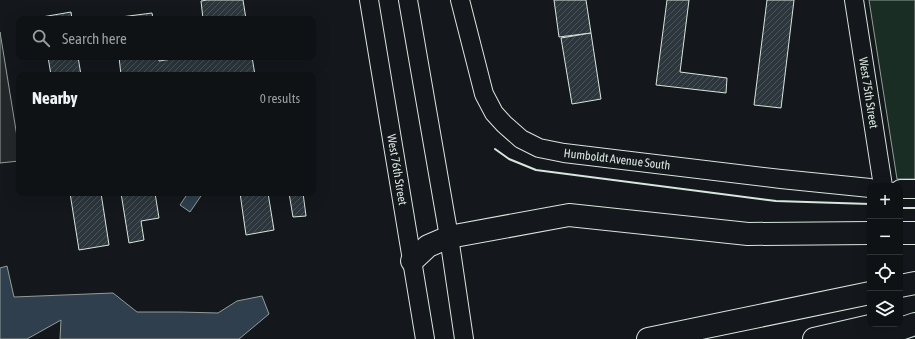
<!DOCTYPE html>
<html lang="en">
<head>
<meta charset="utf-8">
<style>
	:root { --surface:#0f1215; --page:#1d2022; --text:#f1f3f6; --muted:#9b9ea0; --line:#2f3234 }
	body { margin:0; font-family:"Asap Condensed",sans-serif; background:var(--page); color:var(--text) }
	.controls { position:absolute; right:12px; bottom:12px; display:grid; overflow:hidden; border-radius:8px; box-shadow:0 4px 16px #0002 }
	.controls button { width:36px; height:36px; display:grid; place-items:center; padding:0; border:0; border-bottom:1px solid var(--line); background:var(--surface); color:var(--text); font:20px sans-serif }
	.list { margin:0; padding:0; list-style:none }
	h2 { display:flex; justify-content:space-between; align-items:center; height:52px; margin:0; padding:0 16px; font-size:17px }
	h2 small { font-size:13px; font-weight:400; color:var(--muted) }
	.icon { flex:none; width:22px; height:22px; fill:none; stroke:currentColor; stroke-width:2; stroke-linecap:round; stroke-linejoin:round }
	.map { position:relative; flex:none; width:915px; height:339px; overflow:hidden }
	.search { position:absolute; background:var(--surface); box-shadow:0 4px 16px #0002; left:16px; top:16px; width:300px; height:44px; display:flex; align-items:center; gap:10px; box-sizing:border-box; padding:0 14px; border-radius:8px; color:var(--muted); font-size:15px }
	.panel { position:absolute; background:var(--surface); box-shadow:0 4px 16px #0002; left:16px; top:72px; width:300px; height:124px; border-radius:8px }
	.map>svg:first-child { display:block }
	.green { fill:#1a2d24; stroke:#939e99 }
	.parking { fill:#24282b; stroke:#939e99 }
	.water { fill:#2f3f4d; stroke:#939e99 }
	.building { fill:url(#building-hatch); stroke:#d8e6dc }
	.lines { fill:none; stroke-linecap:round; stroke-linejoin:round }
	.minor-casing { stroke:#d8e6dc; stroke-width:20 }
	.highway-casing { stroke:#d8e6dc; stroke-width:24 }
	.minor { stroke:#14181c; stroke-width:18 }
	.highway { stroke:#14181c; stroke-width:22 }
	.wall { stroke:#d8e6dc; stroke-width:2 }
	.labels { text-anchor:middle; stroke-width:3; stroke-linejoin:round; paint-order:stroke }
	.street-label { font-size:12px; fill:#d8e6dc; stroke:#14181c }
</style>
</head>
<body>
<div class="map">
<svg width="915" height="339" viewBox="0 0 915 339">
	<defs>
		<pattern id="building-hatch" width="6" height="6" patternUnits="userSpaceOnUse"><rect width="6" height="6" fill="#2c363c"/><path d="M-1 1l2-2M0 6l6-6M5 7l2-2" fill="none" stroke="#4a5358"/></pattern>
	</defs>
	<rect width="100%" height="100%" fill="#14181c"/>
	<path class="green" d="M869 0H915V179H897Z"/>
	<path class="parking" d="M0 32 19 149V161L0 163Z"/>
	<g class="water">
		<path d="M188 193H203L190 212 180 205Z"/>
		<path d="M7 266 14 297 113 293 137 312H180L218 313 237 301 262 296 269 314 239 339H60L61 320 27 339H0V268Z"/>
	</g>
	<g class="building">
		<path d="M207 0H243L246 19H203L201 1Z"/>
		<path d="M554 0H586L591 33 559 37Z"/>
		<path d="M667 0H689L680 72 727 78 726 93 656 85Z"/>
		<path d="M767 0H794L781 108 754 105Z"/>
		<path d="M71 12 72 19H42V17Z"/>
		<path d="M152 13 153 19H113V18Z"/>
		<path d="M591 33 601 99 572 104 561 38Z"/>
		<path d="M48 57H78L81 75H51Z"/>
		<path d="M119 57H158L159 61 185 57H252L255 75H121Z"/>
		<path d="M70 193H101L109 245 79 250Z"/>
		<path d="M121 193H155L159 218 141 221 144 240 129 243Z"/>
		<path d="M240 193H268L274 230 246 235Z"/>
		<path d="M289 193H303L306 216 293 217Z"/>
	</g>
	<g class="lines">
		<g class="minor-casing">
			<g id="minor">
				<path id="s1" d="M369 0 425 339"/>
				<path d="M408 0 449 237 464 339"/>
				<path id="s2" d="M460 0 484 94 494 113 504 124 521 139 539 148 564 153 781 179 870 188"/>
				<path id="s3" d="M854 0 883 186"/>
				<path d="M900 189H915"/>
			</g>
		</g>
		<g class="highway-casing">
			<g id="highway">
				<path d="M900 233H915"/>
				<path d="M412 261 428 246 449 237 569 215 748 234 870 233"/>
				<path d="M900 286 915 283"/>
				<path d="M648 339 870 293"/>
				<path d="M814 339 879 324"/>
				<path d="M871 339 915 324"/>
			</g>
		</g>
		<use href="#minor" class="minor"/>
		<use href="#highway" class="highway"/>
		<g class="wall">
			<path d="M495 149 509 159 536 170 776 201 870 204"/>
			<path d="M900 208H915"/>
		</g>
	</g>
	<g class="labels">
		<g class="street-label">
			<text dy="4" stroke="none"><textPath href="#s3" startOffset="94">West 75th Street</textPath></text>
			<text dy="4" stroke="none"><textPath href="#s2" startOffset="255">Humboldt Avenue South</textPath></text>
			<text dy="4" stroke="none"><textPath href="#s1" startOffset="172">West 76th Street</textPath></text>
		</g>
	</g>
</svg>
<div class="controls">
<button>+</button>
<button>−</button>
<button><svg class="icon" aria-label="locate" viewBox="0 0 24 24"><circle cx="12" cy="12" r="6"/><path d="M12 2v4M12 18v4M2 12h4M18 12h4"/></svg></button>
<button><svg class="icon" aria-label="layers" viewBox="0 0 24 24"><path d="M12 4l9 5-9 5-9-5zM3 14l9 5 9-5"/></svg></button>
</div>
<div class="search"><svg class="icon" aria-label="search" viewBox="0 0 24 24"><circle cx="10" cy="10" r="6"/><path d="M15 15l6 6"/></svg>Search here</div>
<section class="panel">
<h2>Nearby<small>0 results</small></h2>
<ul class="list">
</ul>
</section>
</div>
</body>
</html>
